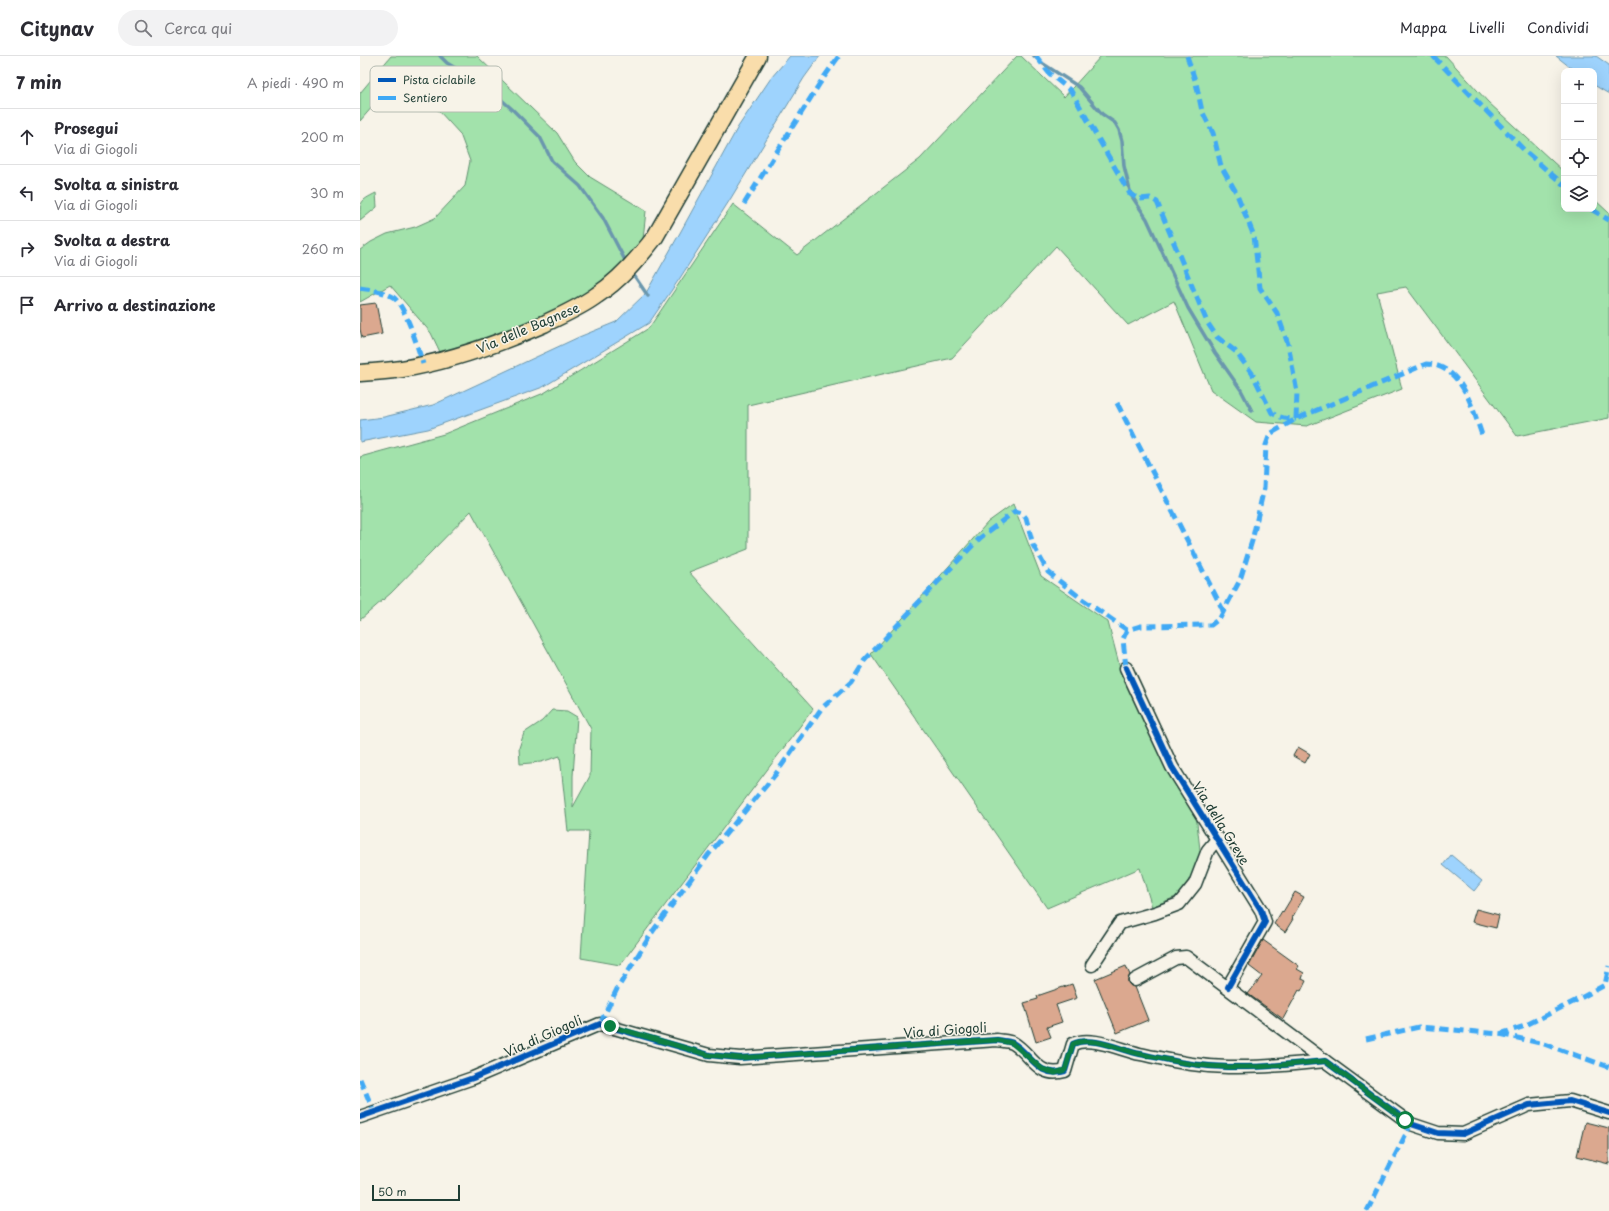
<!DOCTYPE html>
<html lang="it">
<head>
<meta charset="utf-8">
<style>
	:root { --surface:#fff; --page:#f2f2f3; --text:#2b2b33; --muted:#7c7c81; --line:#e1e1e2 }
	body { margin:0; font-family:"Playpen Sans",sans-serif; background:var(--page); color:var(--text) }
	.controls { position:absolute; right:12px; top:12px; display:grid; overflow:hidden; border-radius:8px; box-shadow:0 4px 16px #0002 }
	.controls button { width:36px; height:36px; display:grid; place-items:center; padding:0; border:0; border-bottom:1px solid var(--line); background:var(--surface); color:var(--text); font:20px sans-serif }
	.scale { position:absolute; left:12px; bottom:10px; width:88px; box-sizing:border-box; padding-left:4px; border:2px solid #1f3d34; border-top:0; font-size:11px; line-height:14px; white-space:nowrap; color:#1f3d34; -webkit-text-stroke:3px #f7f3e8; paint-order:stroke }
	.stop { position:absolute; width:12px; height:12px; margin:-9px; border:3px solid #0b8043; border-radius:50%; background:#fff }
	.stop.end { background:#0b8043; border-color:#fff; box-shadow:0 1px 4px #0008 }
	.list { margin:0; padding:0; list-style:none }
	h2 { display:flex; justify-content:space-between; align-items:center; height:52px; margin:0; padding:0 16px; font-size:17px }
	h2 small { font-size:13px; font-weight:400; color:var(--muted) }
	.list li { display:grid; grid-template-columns:26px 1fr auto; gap:12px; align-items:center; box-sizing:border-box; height:56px; padding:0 16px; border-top:1px solid var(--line) }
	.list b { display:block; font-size:15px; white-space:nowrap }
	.list p { margin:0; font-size:13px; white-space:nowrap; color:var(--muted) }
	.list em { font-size:13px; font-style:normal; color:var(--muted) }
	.icon { flex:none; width:22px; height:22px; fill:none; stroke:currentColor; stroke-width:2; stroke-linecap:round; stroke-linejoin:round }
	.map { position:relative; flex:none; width:1249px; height:1155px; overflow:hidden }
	header { display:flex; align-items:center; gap:24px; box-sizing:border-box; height:56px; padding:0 20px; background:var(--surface); border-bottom:1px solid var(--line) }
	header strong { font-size:19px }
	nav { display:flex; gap:22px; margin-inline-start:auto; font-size:14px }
	.search { width:280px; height:36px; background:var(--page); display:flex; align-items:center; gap:10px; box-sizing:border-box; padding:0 14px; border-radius:22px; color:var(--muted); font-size:15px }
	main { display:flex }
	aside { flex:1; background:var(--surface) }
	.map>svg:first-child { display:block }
	.green { fill:#a2e2ab; stroke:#609070 }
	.water { fill:#9ed3fd; stroke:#6b97ad }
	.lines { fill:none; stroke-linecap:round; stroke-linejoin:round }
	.stream { stroke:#6b97ad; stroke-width:3.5 }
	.building { fill:#dba88f; stroke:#1f3d34 }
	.minor-casing { stroke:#1f3d34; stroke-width:15 }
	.major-casing { stroke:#1f3d34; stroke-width:19 }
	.minor { stroke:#f7f3e8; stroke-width:12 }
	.major { stroke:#f9ddab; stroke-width:16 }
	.quiet { stroke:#3fa9f5; stroke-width:5; stroke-dasharray:10 5; stroke-linecap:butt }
	.cycleway-casing { stroke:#f7f3e8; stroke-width:8 }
	.cycleway { stroke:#0057b8; stroke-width:6 }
	.route { stroke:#0b8043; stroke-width:5 }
	.labels { text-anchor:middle; stroke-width:3; stroke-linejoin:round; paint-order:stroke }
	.street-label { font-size:13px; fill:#1f3d34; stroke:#f7f3e8 }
	.key { fill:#f7f3e8; stroke:#b6bcb2; stroke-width:1 }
	.key-label { font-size:11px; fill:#1f3d34 }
</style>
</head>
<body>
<header>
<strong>Citynav</strong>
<div class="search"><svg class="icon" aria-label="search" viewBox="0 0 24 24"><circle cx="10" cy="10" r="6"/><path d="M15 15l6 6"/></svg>Cerca qui</div>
<nav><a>Mappa</a><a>Livelli</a><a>Condividi</a></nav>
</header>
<main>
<aside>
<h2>7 min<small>A piedi · 490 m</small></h2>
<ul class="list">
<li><svg class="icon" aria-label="ahead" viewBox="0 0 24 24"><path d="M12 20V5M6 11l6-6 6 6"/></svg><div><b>Prosegui</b><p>Via di Giogoli</p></div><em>200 m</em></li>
<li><svg class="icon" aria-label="left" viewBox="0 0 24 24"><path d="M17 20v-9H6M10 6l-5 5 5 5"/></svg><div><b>Svolta a sinistra</b><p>Via di Giogoli</p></div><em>30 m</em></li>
<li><svg class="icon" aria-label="right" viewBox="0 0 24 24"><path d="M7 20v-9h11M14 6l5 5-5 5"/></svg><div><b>Svolta a destra</b><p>Via di Giogoli</p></div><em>260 m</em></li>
<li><svg class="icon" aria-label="arrive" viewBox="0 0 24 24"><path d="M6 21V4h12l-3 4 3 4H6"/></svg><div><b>Arrivo a destinazione</b></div></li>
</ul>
</aside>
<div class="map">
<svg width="1249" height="1155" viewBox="0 0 1249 1155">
	<rect width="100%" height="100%" fill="#f7f3e8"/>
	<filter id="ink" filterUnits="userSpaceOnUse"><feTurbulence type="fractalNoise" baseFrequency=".025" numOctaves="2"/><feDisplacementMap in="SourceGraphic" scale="8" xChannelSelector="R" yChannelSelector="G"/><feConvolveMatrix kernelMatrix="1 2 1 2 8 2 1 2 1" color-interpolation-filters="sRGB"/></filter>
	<g filter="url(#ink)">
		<g class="green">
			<path d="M31 0H117L197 77 215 106 230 121 286 155 283 183 272 199 235 234 197 256 134 283 80 296 71 277 30 229 0 246V194L11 186 27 178 55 171 75 162 105 130 110 105 100 78 79 55 41 26 20 42 0 65V37Z"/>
			<path d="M657 0H661L704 41 741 0H1086L1128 46 1204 116V153H1234V143L1249 157V362L1157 380 1046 231 1017 236 1042 333 947 370 896 366 851 334 814 245 768 269 696 190 592 302 388 349V493L329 516 453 653 260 909 221 902 229 775H208L200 700 181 706 160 708 159 692 164 677 182 665 192 654 207 655 217 661 213 720V751L230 720 231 673 111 455 31 537 0 564V401L84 378 184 337 289 272 373 148 437 199 560 103Z"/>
			<path d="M16 137 17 151 0 165C0 145 0 145 16 137Z"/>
			<path d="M653 448 681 520 748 566 759 608 836 758 841 803 820 839 792 851 780 812 687 852 511 598 628 466Z"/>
		</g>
		<g class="water">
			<path d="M430 0H460L444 22 371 142 320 222 289 267 183 331 68 373 0 386V364L24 361 73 349 219 281 256 266 286 237 321 175 378 71 411 22Z"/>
			<path d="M1196 0H1236L1249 9V38L1234 29V15H1215Z"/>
			<path d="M1091 799 1122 825 1114 835 1083 809Z"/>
		</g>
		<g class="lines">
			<g class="stream">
				<path d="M80 0 87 7 128 32 152 53 180 81 192 105 220 130 243 162 267 208"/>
				<path d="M674 0 682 7 719 31 742 58 755 67 759 74 762 85 764 110 771 139 787 163 828 252 855 297 881 334 892 355"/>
				<path d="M271 215 288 240"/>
			</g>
		</g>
		<g class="building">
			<path d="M16 247 22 278 2 282 0 273V249Z"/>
			<path d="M938 691 950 698 945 707 933 700Z"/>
			<path d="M935 836 944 841 932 862 933 863 925 876 914 868 922 855 923 856Z"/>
			<path d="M1116 853 1139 859 1136 872 1112 866Z"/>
			<path d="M903 884 939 910 937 913 944 917 942 923 946 925 941 935 939 934 923 963 888 938 902 920 889 910Z"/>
			<path d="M766 910 770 919 768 923V927L771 930 775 931 788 964 757 977 735 923Z"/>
			<path d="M712 928 717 942 696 949 702 966 687 971 691 981 676 986 664 947 678 943 677 940Z"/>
			<path d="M1225 1066 1249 1072V1108L1217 1100Z"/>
		</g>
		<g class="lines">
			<g class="minor-casing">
				<g id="minor">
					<path d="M766 612 812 711 901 854 905 866 868 931"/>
					<path d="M732 909 760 867 795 857 819 848 835 828 848 794 858 782"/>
					<path d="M775 924 816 902 826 901 965 1005"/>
					<path d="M0 1061 113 1022 240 968 349 999 380 1002 637 984C642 985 648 985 653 987 672 998 677 1023 705 1015L713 988C731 979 761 994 780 998 800 1002 820 1007 840 1009 882 1014 924 1009 965 1005L1051 1068 1078 1077 1103 1078 1169 1049 1210 1045 1249 1057"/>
				</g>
			</g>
			<g class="major-casing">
				<path id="major" d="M0 317C14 316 28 315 42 313 91 305 138 288 184 268 202 259 221 251 237 239 260 224 278 203 295 181L398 0"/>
			</g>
			<use href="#minor" class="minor"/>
			<use href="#major" class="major"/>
			<g class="quiet">
				<path d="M676 0 689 17 711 35 770 138 780 143 790 142 797 146 847 266 857 281 875 295 892 317 912 357C920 362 927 363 936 363"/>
				<path d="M827 0 836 27 842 55 853 77 861 110 876 136 894 180 900 232 917 257 928 288 937 336 936 363"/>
				<path d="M1073 0 1166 96 1204 129"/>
				<path d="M384 148 460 27 479 0"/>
				<path d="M1231 153 1249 164"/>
				<path d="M0 232C11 234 23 235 33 241 46 250 58 293 63 308"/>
				<path d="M757 347 864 556"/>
				<path d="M766 612 763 583 767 574 781 570 851 569 860 562 880 524 892 485 904 432 906 389 910 378 936 363 1066 308C1102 309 1112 351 1122 379"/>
				<path d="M240 968 257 933 293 875 349 798 415 719 461 653 491 626 504 605 588 515 620 482 655 455 662 457 666 462 673 489 688 516 722 543 767 574"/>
				<path d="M1140 978 1184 988 1249 1011"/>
				<path d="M1006 983 1059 971 1140 978 1162 971 1215 945 1245 929 1249 910"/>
				<path d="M0 1023 14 1056"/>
				<path d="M1007 1155 1051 1068"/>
			</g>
			<g class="cycleway-casing">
				<g id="cycleway">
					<path d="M766 612 812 711 901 854 905 866 868 931"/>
					<path d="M0 1061 113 1022 240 968 349 999 380 1002 637 984C642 985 648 985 653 987 672 998 677 1023 705 1015L713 988C731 979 761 994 780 998 800 1002 820 1007 840 1009 882 1014 924 1009 965 1005L1051 1068 1078 1077 1103 1078 1169 1049 1210 1045 1249 1057"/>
				</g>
			</g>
			<use href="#cycleway" class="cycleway"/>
		</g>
	</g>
	<g class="lines" filter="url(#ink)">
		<path class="route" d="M250 970 349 999 380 1002 637 984 652 987 682 1013 695 1017 705 1014 713 988C730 979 761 994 780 998 800 1002 820 1007 840 1009 882 1014 924 1009 965 1005L1045 1064"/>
	</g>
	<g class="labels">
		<g class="street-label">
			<text transform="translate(168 272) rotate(-23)" y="5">Via delle Bagnese</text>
			<text transform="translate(861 767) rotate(58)" y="5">Via della Greve</text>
			<text transform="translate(585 974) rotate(-4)" y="5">Via di Giogoli</text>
			<text transform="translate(183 980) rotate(-24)" y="5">Via di Giogoli</text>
		</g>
	</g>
	<rect x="10" y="10" width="132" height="46" rx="6" class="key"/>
	<rect x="18" y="22" width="18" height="4" fill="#0057b8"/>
	<rect x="18" y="40" width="18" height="4" fill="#3fa9f5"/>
	<g class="key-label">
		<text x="43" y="28">Pista ciclabile</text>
		<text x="43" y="46">Sentiero</text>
	</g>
</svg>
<div class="controls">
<button>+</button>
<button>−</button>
<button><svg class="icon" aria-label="locate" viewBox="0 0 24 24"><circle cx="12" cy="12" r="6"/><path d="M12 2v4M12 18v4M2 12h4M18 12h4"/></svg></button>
<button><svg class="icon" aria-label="layers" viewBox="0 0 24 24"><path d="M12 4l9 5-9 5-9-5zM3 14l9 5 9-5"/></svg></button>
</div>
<div class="scale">50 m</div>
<div class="stop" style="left:1045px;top:1064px"></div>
<div class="stop end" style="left:250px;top:970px"></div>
</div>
</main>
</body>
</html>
